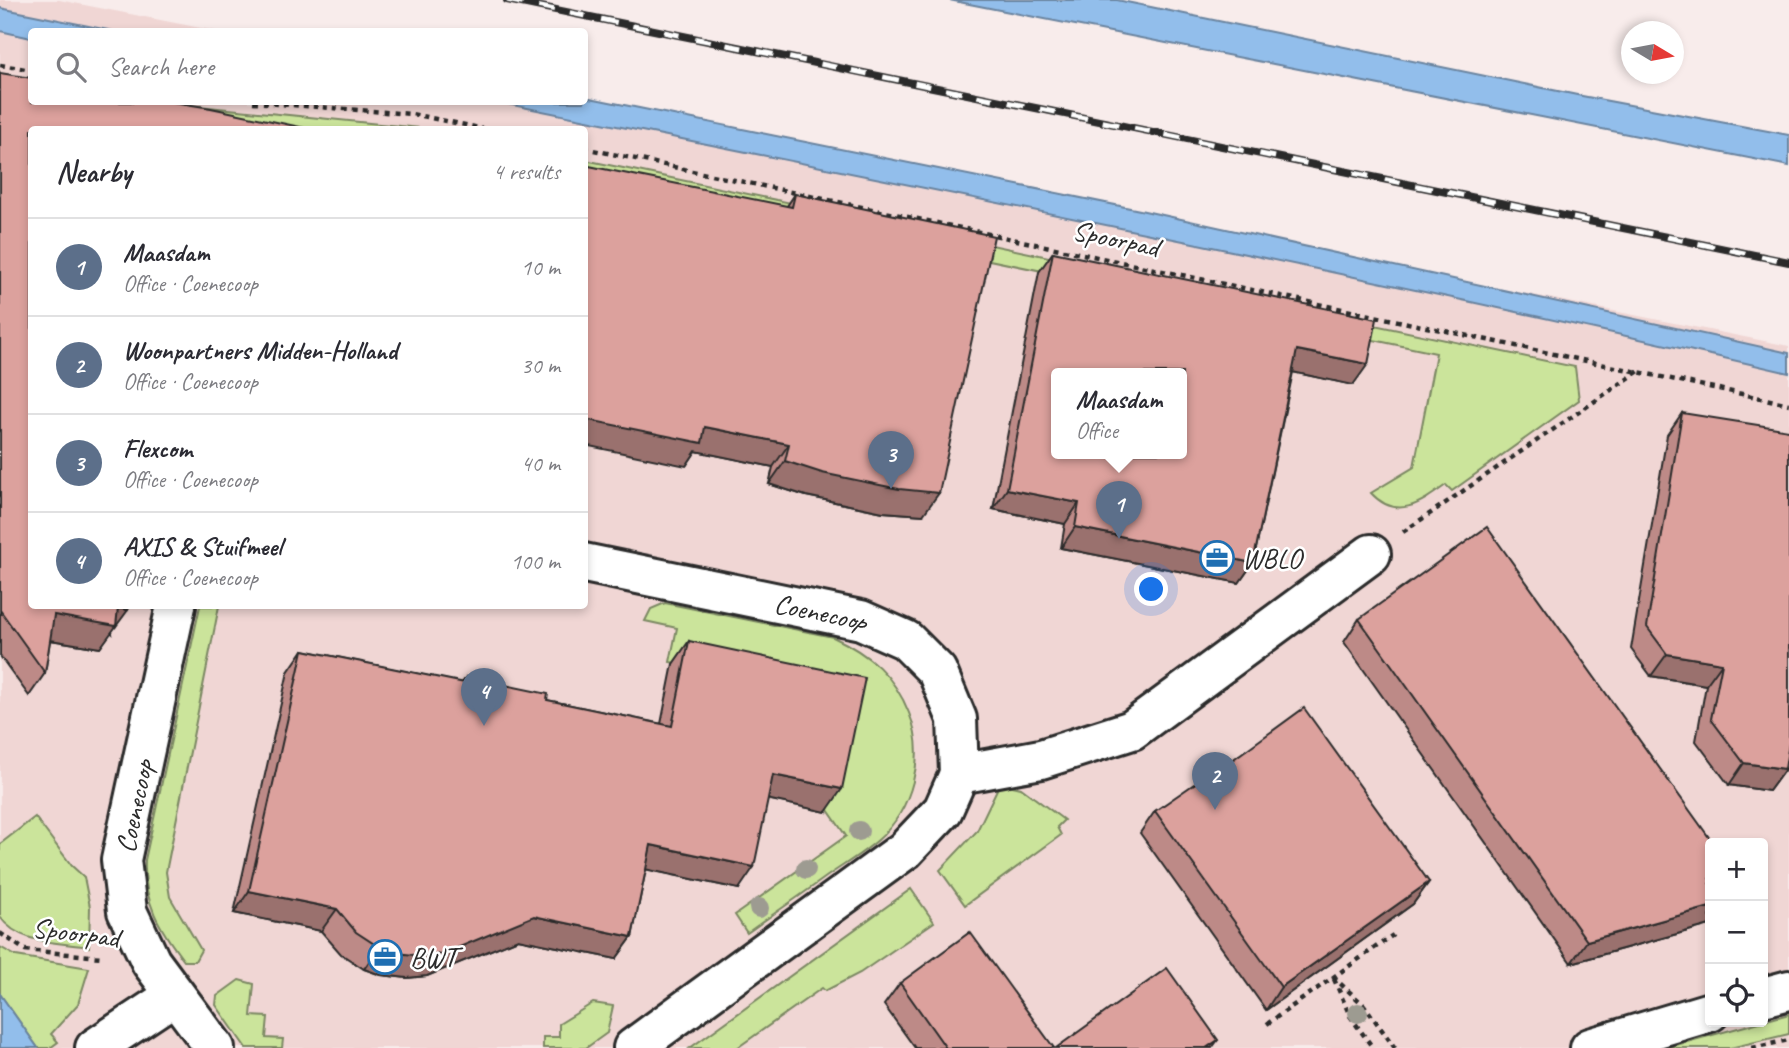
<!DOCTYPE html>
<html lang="en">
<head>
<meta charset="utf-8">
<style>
	:root { --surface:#fff; --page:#f2f2f3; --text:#2b2b33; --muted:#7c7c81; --line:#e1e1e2; --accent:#0b8043 }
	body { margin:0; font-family:Caveat,sans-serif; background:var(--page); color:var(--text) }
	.controls { position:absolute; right:21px; bottom:21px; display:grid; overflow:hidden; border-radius:7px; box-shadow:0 4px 10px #0003 }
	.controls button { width:63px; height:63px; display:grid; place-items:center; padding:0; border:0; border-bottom:2px solid var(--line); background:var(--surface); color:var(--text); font:35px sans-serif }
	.compass { position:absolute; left:1621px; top:21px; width:63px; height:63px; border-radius:50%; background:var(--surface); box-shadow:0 4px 10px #0003; rotate:100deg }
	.you { position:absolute; left:1152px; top:590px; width:24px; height:24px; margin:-18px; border:5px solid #fff; border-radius:50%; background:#1a73e8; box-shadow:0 0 0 10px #1a73e833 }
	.badge { display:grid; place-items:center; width:46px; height:46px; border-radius:50%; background:var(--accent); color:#fff; font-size:23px; font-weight:700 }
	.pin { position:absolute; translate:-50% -58px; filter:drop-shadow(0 2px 4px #0008) }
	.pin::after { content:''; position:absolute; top:37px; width:24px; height:21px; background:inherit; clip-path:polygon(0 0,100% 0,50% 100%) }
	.popup { position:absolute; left:1051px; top:368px; width:136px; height:91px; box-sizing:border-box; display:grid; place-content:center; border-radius:7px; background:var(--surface); filter:drop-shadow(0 2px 5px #0005); font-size:23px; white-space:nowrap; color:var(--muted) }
	.popup b { font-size:26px; color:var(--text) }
	.popup::after { content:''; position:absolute; left:50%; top:100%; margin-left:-14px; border:14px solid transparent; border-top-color:var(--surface) }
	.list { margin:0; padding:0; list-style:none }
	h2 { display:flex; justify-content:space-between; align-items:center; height:91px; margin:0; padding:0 28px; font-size:30px }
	h2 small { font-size:23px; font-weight:400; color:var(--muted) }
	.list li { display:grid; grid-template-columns:46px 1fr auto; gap:21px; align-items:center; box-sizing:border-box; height:98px; padding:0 28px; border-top:2px solid var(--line) }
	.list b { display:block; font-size:26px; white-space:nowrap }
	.list p { margin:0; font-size:23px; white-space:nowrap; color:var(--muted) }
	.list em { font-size:23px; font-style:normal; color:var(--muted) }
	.icon { flex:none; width:38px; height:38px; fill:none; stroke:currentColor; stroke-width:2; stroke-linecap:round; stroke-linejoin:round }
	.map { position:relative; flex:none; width:1789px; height:1048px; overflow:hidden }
	.search { position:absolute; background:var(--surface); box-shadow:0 4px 10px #0003; left:28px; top:28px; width:560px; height:77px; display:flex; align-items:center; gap:18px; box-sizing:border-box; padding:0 24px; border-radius:7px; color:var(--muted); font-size:26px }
	.panel { position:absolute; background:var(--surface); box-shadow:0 4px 10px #0003; left:28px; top:126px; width:560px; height:483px; border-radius:7px }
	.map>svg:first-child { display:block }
	.built { fill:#f0d6d4; fill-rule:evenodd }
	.green { fill:#cbe49b; stroke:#7b8863; stroke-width:2 }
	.water { fill:#92beeb; stroke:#69839e; stroke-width:2 }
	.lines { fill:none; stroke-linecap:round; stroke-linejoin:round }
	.minor-casing { stroke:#2b2b2b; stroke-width:44 }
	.path { stroke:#2b2b2b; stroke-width:4.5; stroke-dasharray:5 5; stroke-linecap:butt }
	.minor { stroke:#fff; stroke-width:38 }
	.rail-casing { stroke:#2b2b2b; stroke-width:8 }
	.rail { stroke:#fff; stroke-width:5; stroke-dasharray:16; stroke-linecap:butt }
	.tree { fill:#9d9b91 }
	.wall { fill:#bd8a87; stroke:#2b2b2b; stroke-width:2 }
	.shaded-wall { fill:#9a716e; stroke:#2b2b2b; stroke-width:2 }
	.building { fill:#dca19d; stroke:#2b2b2b; stroke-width:2; fill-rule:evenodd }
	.labels { text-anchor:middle; stroke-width:5; stroke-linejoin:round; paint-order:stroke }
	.street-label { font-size:28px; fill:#2b2b2b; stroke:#fff }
	.poi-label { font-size:28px; fill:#2b2b2b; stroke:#fff; text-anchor:start }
</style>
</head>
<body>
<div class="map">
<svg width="1789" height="1048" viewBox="0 0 1789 1048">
	<rect width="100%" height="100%" fill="#f8eceb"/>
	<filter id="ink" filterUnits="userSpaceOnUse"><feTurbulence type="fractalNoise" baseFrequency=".0143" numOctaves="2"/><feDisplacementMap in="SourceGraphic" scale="14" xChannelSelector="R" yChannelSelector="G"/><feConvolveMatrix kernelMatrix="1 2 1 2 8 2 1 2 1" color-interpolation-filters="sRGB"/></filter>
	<g filter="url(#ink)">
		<path class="built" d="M0 0H59L216 31 32 32V102H566L1789 346V1048H0ZM32 130H584V606H32ZM1056 373H1182V453H1056ZM1710 843H1763V1022H1710Z"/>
		<g class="green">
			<path d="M0 74 32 102 198 106 430 129H197L0 97Z"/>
			<path d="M585 160 1575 367 1579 400 1452 491 1446 485C1421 503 1397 521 1371 493L1414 467 1436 353 778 216 585 188Z"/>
			<path d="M665 603 833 637C869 654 894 675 909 713 927 756 912 810 878 840 862 854 843 865 826 877 800 896 773 914 747 933L735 915 846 836 828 810 851 700 670 662 677 628 645 621 651 609Z"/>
			<path d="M200 606H219L166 872 170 897 201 950 195 961H184C159 928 143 902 145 860Z"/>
			<path d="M1000 783 1021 788 1064 820 1057 827 1061 835 965 905 940 870 977 831Z"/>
			<path d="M35 817 72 866 84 877 90 907 89 947C58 942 20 945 0 917V844Z"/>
			<path d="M911 889 934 922 860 973 825 991 822 988 737 1048H690Z"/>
			<path d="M0 947 16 956 89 968 78 1004 51 1034 58 1042 50 1048H38L0 994Z"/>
			<path d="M239 980 254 984 251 1016 268 1017 266 1038 283 1039 282 1048H246L216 1005 217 996Z"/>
			<path d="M593 1003 613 1006 607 1033 586 1048H543V1037H559V1024Z"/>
			<path d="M1789 1014V1034L1730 1048H1665Z"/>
		</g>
		<g class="water">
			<path d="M949 0H1117L1582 96 1789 135V166Z"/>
			<path d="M0 8 113 31 32 32 31 38 0 31Z"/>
			<path d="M585 97 1140 210 1789 353V373C1360 274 929 189 498 102H584Z"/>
			<path d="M0 994 38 1048H0Z"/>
		</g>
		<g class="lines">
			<g class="minor-casing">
				<g id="minor">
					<path id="s1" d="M584 563 861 620 906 640 937 671 957 719 959 774"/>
					<path d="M176 606 121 860 127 911 151 962 215 1048"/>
					<path d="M1763 997 1789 990"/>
					<path d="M95 1048 175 995"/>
					<path d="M633 1048 905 850 943 810 959 774 1041 759 1132 730 1371 554"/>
					<path d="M1590 1048 1710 1012"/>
				</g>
			</g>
			<g class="path">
				<path d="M0 65 32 70"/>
				<path d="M253 102 412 114 489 130"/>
				<path d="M584 148 1789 404"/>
				<path d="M1403 532 1639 371"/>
				<path d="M0 933 25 950 101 957"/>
				<path d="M1333 977 1364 1005 1395 1048"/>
				<path d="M1334 979 1350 1016 1373 1048"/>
				<path d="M1267 1024 1393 935"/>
				<path d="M1752 1048 1789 1040"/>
			</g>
			<use href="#minor" class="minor"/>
			<g class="rail-casing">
				<path id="rail" d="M507 0 1789 262"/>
			</g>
			<use href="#rail" class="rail"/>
		</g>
		<g class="tree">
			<circle cx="859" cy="831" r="10"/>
			<circle cx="806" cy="869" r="10"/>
			<circle cx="759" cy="908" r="10"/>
			<circle cx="1358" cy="1013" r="10"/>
		</g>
		<g class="wall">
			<path d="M0 73 32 130 112 633 111 632 100 648 50 640 45 673 29 696 0 656Z"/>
			<path d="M795 194 923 515 883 512 806 496 769 484 773 467 696 451 686 466 787 206Z"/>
			<path d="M1053 252 1353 385 1293 372 1253 563 1239 583 1061 548 1065 524 993 509 1039 272Z"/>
			<path d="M1682 413 1785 769 1769 791 1729 785 1696 741 1706 685 1651 676 1631 649 1667 435Z"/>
			<path d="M1359 619 1710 843V925L1571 963 1344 642Z"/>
			<path d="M689 641 826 812 768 799 739 889 646 869 632 937 616 959 518 939 427 976 407 978 381 975 364 969 341 954 321 931 234 913 288 672 303 650 462 683 466 677 547 700 661 724 673 664Z"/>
			<path d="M1199 784 1429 882 1413 904 1266 1010 1140 833 1155 811Z"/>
			<path d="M900 983 1054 1048H915L884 1005Z"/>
		</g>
		<g class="shaded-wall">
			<path d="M1297 350 1368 364 1353 385 1283 370Z"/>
			<path d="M584 419 705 427 789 444 773 467 696 451 686 466 584 445Z"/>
			<path d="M785 461 939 493 923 515 883 512 806 496 769 484Z"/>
			<path d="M1007 489 1079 503 1065 524 993 509Z"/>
			<path d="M1075 527 1253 563 1239 583 1061 548Z"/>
			<path d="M118 608 128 610 100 648 38 638 54 615Z"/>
			<path d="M1667 654 1722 663 1706 685 1651 676Z"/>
			<path d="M1744 763 1785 769 1769 791 1729 785Z"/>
			<path d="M773 775 842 789 826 812 757 797Z"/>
			<path d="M651 845 754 867 739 889 635 867Z"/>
			<path d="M1429 882 1413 904 1266 1010 1281 987Z"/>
			<path d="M249 891 337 909 321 931 234 913Z"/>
			<path d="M1710 907V925L1571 963 1587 941Z"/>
			<path d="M534 916 632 937 616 959 518 939 427 976 407 978 381 975 364 969 379 947Z"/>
			<path d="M1218 1040 1212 1048H1206Z"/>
		</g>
		<g class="building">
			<path d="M0 73 32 78V102H173L211 108 314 130H32V606H129L128 610 118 608 116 626 54 615 45 673 0 610Z"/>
			<path d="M584 165 792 207 795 194 994 236 939 493 899 489 822 473 785 461 789 444 705 427 702 443 584 419Z"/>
			<path d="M1053 252 1377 319 1368 364 1297 350 1253 563 1075 527 1079 503 1007 489ZM1056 373H1182V453H1056Z"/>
			<path d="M1682 413 1789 430V743L1785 769 1744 763 1711 719 1722 663 1667 654 1647 627Z"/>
			<path d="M1487 527 1713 843H1710V907L1587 941 1359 619Z"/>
			<path d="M689 641 865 678 842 789 773 775 754 867 651 845 632 937 534 916 443 954 423 956 396 953 379 947 356 932 337 909 249 891 303 650 465 683 466 677 548 694 547 700 672 726Z"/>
			<path d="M1304 708 1429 882 1281 987 1155 811 1197 782 1199 784Z"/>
			<path d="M970 932 1054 1048H946L900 983Z"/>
			<path d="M1167 968 1218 1040 1206 1048H1056Z"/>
		</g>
	</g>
	<defs>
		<g id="office-ring" transform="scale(1.75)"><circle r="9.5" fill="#fff" stroke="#1f6fb2" stroke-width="1.5"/><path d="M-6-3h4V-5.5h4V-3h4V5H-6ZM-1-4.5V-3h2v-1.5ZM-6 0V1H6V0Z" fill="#1f6fb2"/></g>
	</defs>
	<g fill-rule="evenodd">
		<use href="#office-ring" x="1217" y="558"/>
		<use href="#office-ring" x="385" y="957"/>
	</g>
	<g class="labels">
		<g class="street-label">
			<text transform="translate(1116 238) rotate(12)" y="10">Spoorpad</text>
			<text dy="10" stroke="none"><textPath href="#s1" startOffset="242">Coenecoop</textPath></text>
			<text transform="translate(134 806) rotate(-78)" y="10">Coenecoop</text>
			<text transform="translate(76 932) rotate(7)" y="10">Spoorpad</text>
		</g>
		<g class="poi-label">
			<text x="1242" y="568">WBLO</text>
			<text x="410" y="967">BWT</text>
		</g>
	</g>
</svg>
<div class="controls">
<button>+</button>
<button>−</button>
<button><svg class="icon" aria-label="locate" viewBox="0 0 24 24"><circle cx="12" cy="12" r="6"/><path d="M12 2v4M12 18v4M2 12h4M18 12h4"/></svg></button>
</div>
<svg class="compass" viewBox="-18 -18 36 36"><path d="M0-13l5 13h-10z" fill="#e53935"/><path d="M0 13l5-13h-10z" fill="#7c7c81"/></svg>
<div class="you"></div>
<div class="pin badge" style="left:1119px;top:539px;background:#5c6f8a">1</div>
<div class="popup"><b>Maasdam</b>Office</div>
<div class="pin badge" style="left:1215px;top:810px;background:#5c6f8a">2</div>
<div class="pin badge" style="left:891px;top:489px;background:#5c6f8a">3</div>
<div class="pin badge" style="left:484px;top:726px;background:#5c6f8a">4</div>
<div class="search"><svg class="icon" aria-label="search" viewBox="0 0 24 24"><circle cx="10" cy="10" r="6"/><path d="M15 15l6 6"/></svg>Search here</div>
<section class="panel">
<h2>Nearby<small>4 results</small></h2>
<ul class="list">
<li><span class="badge" style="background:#5c6f8a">1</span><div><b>Maasdam</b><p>Office · Coenecoop</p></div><em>10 m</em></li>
<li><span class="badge" style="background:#5c6f8a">2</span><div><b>Woonpartners Midden-Holland</b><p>Office · Coenecoop</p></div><em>30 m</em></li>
<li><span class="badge" style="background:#5c6f8a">3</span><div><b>Flexcom</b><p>Office · Coenecoop</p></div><em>40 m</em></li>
<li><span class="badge" style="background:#5c6f8a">4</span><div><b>AXIS &amp; Stuifmeel</b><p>Office · Coenecoop</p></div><em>100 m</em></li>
</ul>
</section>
</div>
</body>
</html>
